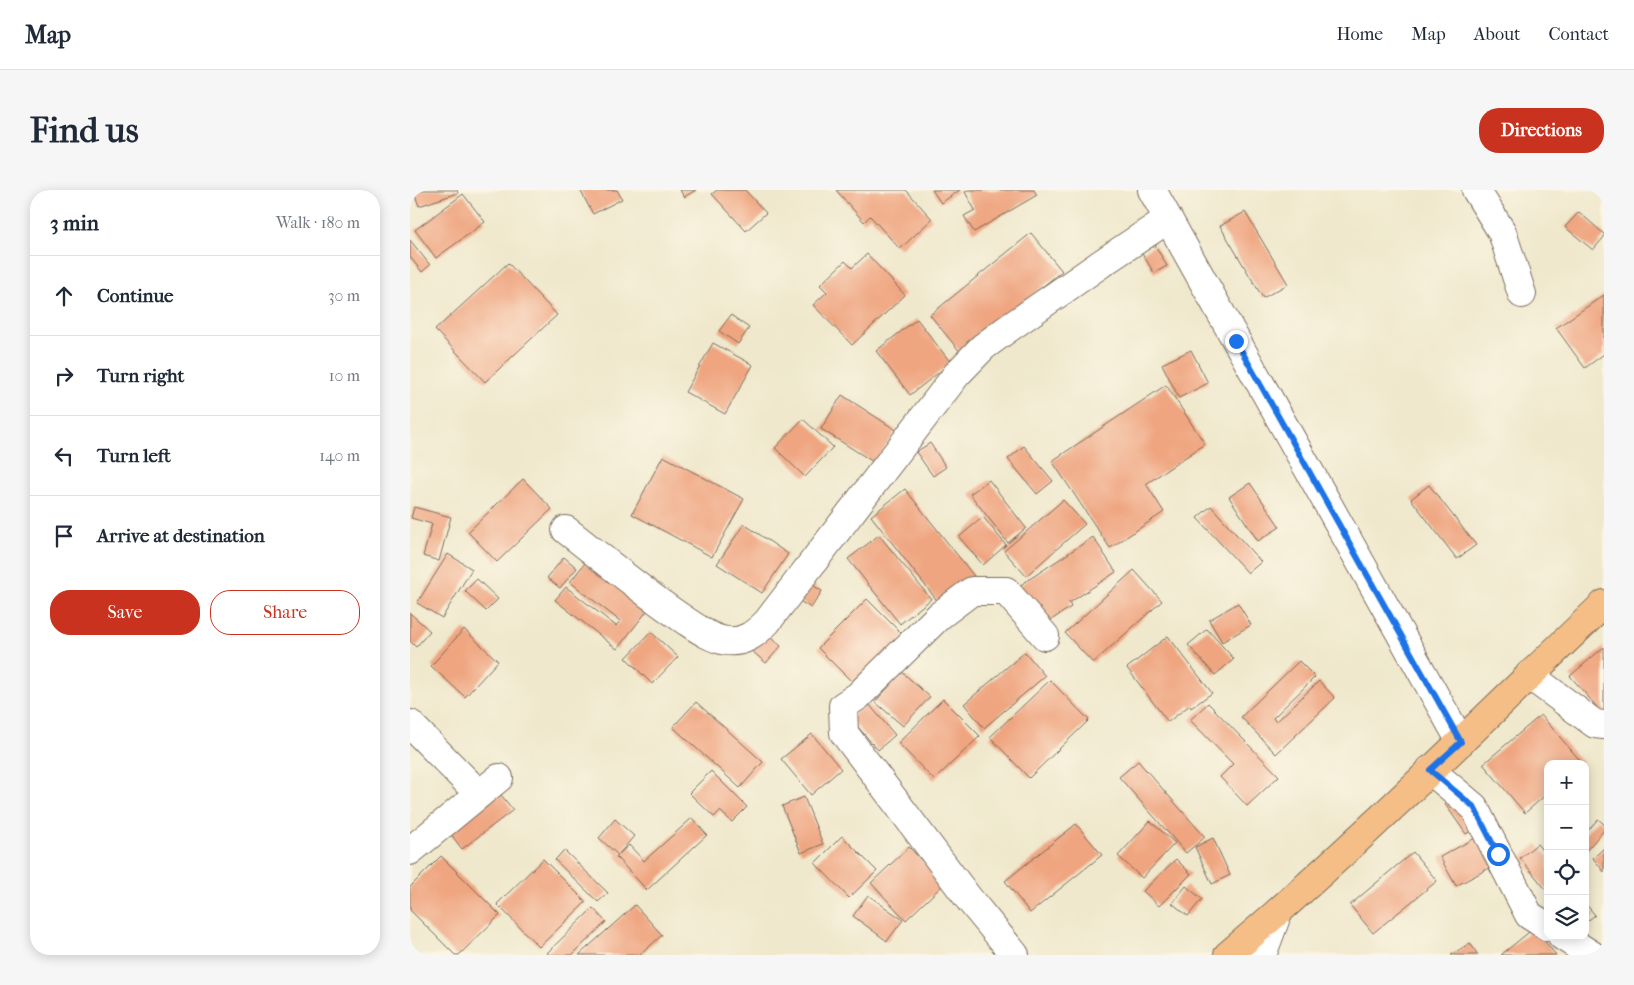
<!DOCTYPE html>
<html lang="en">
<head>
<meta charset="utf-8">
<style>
	:root { --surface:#fff; --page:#f6f6f7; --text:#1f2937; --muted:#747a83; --line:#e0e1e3; --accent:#c8321e }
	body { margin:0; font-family:"IM FELL French Canon",serif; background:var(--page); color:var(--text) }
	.controls { position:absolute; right:15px; bottom:15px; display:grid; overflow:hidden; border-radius:10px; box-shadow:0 2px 12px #0003 }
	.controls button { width:45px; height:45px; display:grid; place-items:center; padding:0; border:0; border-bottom:1px solid var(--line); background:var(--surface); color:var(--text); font:25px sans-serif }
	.stop { position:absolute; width:15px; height:15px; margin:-11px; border:4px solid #1a73e8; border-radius:50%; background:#fff }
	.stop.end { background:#1a73e8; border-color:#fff; box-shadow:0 1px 5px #0008 }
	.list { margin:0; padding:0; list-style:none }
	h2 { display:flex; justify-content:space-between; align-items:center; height:65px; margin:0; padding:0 20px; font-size:21px }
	h2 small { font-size:16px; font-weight:400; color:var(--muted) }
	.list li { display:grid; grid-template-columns:32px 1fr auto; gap:15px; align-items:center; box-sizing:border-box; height:80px; padding:0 20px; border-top:1px solid var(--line) }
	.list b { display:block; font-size:19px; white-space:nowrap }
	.list em { font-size:16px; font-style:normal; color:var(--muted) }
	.actions { display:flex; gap:10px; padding:15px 20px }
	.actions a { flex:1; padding:11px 0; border:1px solid var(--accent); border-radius:20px; text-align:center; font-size:18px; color:var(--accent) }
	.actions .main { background:var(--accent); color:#fff }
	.icon { flex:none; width:28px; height:28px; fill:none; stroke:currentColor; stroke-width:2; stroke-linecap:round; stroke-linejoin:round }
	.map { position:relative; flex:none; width:1194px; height:765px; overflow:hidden; border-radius:20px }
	header { display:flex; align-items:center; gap:30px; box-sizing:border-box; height:70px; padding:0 25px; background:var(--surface); border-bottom:1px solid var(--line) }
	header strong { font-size:24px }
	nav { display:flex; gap:28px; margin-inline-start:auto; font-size:18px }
	.intro { display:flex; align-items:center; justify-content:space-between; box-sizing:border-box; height:120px; padding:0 30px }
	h1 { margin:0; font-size:35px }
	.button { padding:12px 22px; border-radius:20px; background:var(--accent); color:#fff; font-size:18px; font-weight:700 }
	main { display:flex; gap:30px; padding:0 30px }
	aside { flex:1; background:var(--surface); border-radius:20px; box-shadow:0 2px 12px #0003 }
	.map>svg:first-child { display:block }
	.building { fill:#efa580 }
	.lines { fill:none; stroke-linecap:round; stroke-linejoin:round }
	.minor-casing { stroke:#7a6c5b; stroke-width:30 }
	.major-casing { stroke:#7a6c5b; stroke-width:30 }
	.minor { stroke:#fff; stroke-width:28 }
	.major { stroke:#f5be86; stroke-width:28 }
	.route { stroke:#1a73e8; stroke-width:6 }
</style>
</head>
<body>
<header>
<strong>Map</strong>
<nav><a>Home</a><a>Map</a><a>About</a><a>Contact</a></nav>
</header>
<div class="intro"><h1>Find us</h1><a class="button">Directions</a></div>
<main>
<aside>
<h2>3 min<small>Walk · 180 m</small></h2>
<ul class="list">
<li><svg class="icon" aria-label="ahead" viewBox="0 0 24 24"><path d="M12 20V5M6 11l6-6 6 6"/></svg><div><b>Continue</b></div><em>30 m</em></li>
<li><svg class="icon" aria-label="right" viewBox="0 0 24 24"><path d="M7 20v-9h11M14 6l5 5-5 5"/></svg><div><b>Turn right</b></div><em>10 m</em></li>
<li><svg class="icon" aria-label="left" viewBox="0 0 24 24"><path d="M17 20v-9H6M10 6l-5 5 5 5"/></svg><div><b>Turn left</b></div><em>140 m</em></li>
<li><svg class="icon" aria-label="arrive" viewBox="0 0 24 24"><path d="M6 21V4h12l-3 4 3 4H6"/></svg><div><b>Arrive at destination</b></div></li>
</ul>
<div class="actions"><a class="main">Save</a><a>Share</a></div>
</aside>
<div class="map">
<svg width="1194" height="765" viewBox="0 0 1194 765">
	<rect width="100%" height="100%" fill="#fcf5e5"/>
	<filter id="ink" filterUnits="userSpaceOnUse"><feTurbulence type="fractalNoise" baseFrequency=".02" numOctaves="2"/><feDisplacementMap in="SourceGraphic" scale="10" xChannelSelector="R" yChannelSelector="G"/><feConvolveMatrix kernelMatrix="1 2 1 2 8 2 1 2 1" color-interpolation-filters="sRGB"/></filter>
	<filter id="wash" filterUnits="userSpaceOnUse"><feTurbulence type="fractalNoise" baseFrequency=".0096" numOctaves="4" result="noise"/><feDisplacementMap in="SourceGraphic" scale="20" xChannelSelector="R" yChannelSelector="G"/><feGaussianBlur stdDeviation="1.12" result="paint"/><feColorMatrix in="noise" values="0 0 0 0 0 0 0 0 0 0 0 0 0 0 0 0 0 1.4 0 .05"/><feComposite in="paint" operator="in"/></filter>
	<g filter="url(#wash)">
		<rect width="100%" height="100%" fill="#efe8cc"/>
		<g id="blocks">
			<g class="building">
				<path d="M3 0H47L48 3 9 16Z"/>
				<path d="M170 0H207L212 9 183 24Z"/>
				<path d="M270 0H286L274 7Z"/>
				<path d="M307 0H335L356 23 336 41 302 4Z"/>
				<path d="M426 0H496L522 29 490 59 460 26 454 32Z"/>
				<path d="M522 0H550L531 13Z"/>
				<path d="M558 0H624L627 5 564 42 554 26 565 20 555 2Z"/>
				<path d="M53 4 75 32 26 68 5 40Z"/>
				<path d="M835 22 878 94 853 108 810 36Z"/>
				<path d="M1169 22 1194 44V47L1183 60 1155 37Z"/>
				<path d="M621 43 652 81 551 163 520 125Z"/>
				<path d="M0 50 20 75 12 82 0 67Z"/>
				<path d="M745 55 757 76 744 83 732 63Z"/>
				<path d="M457 64 495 105 442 155 403 115 417 102 410 95 435 71 442 78Z"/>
				<path d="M98 73 147 125 75 192 25 140Z"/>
				<path d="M1194 105V164L1175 178 1146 138Z"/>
				<path d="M321 125 339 138 328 154 309 141Z"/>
				<path d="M507 129 541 173 500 205 466 161Z"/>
				<path d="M303 153 343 175 315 224 275 202Z"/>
				<path d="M781 160 798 193 769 208 752 174Z"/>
				<path d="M756 195 795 254 736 294 754 322 700 358 642 271Z"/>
				<path d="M432 205 486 240 465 273 411 239Z"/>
				<path d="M393 229 423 257 395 287 365 258Z"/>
				<path d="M520 253 536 277 523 286 506 262Z"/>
				<path d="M614 256 643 291 627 304 598 269Z"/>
				<path d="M253 266 334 309 302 367 222 324Z"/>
				<path d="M113 289 142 319 87 372 58 342Z"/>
				<path d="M579 290 616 338 598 353 560 304Z"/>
				<path d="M840 293 870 337 848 351 819 307Z"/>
				<path d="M1019 295 1066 355 1047 369 1001 309Z"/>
				<path d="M495 299 564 386 529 413 461 326Z"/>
				<path d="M653 310 675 334 616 386 594 361Z"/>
				<path d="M801 316 851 372 838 383 787 328Z"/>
				<path d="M4 317 41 327 29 371 13 366 22 334 1 328Z"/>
				<path d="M573 327 596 355 573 375 549 347Z"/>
				<path d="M334 334 378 364 352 403 307 374Z"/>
				<path d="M469 345 521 409 490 434 438 369Z"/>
				<path d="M683 347 706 382 659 413 661 417 632 436 606 398Z"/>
				<path d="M38 364 62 379 32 428 7 413Z"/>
				<path d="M154 367 167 378 150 398 137 388Z"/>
				<path d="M175 373 237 421 207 459 145 410 156 397 206 436 210 431 160 392Z"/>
				<path d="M724 380 752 411 683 473 655 443Z"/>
				<path d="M67 389 88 409 76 421 55 401Z"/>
				<path d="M399 393 412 401 401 418 388 410Z"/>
				<path d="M457 409 494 446 448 498 408 458Z"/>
				<path d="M828 413 841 435 812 452 799 430Z"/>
				<path d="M0 423 20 441 6 457 0 451Z"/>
				<path d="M54 439 88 471 55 507 21 476Z"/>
				<path d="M797 439 824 469 805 485 778 455Z"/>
				<path d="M241 442 268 467 242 494 216 468Z"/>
				<path d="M357 444 371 456 356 473 342 461Z"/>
				<path d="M758 446 802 503 781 518 780 515 758 532 717 478Z"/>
				<path d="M1194 457V525L1160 486Z"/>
				<path d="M615 462 635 486 574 538 554 514Z"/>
				<path d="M889 471 905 487 863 528 866 532 909 491 925 508 866 564 831 527Z"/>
				<path d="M492 482 520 507 493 536 465 512Z"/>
				<path d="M640 490 679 530 619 588 580 547Z"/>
				<path d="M533 509 570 546 524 590 488 553Z"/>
				<path d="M286 512 353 572 330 598 263 537Z"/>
				<path d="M458 513 485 545 468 560 440 528Z"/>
				<path d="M798 513 869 586 837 616 810 587 823 574 780 530Z"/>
				<path d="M1131 525 1173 574H1138V603L1115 623 1073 574Z"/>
				<path d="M402 544 431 579 401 605 371 569Z"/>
				<path d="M728 571 795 647 776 663 709 587Z"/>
				<path d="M301 581 337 617 322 632 310 621 304 627 279 603Z"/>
				<path d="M88 601 103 620 52 659 37 639Z"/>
				<path d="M394 607 413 654 391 663 372 616Z"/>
				<path d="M1044 609 1064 639 1056 644 1035 614Z"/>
				<path d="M282 628 297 645 237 700 206 667 208 665 189 648 205 629 224 646 209 664 219 655 234 671Z"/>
				<path d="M1188 629 1194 634V640L1175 662V644Z"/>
				<path d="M740 631 765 653 732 688 708 666Z"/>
				<path d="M666 634 692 665 620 723 595 691Z"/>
				<path d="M432 646 467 681 439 708 405 673Z"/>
				<path d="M1067 647 1083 676 1046 696 1030 667Z"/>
				<path d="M803 648 820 685 802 694 785 657Z"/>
				<path d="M1127 654 1138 667V702L1110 668Z"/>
				<path d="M499 657 534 694 496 730 461 693Z"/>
				<path d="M1194 658V682L1183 668Z"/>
				<path d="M154 660 198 703 188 712 145 670Z"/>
				<path d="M1003 662 1027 691 963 743 940 715Z"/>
				<path d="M31 666 90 725 49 765H45L0 720V697Z"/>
				<path d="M133 669 176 712 129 757 87 714Z"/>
				<path d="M766 669 781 684 749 716 733 701Z"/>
				<path d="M776 696 792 709 778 726 762 713Z"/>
				<path d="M458 705 493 730 477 751 443 726Z"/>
				<path d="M1175 713 1185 725 1175 733Z"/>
				<path d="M225 715 252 745 230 765H169Z"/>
				<path d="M183 718 196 732 162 765H140L137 763Z"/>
				<path d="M1124 738 1146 765H1091Z"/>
				<path d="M1060 753 1068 765H1041Z"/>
			</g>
		</g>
	</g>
	<g filter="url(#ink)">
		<use href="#blocks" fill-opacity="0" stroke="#7a6c5b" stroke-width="1"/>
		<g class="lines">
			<g class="minor-casing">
				<g id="minor">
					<path d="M742 0 1051 552"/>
					<path d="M1066 0 1092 42 1112 104"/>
					<path d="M156 340C196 371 234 403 276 431 288 439 302 449 317 451 334 453 345 444 357 432L547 184 573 157 596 140 692 73 758 29"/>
					<path d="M1119 485 1185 534 1194 535"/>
					<path d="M0 534 69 604"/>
					<path d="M1020 580 1064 617 1119 725 1138 737"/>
					<path d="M0 661 89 588"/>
					<path d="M1152 746 1182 765"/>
					<path d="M605 765 559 709 434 543 433 516 448 506 529 426 562 401H596L635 446"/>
					<path d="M852 765 868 722"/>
				</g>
			</g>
			<g class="major-casing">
				<path id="major" d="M818 765C949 654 1070 532 1194 414"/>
			</g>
			<use href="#minor" class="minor"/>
			<use href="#major" class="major"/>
		</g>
	</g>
	<g class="lines" filter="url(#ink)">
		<path class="route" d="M826 151 1051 552 1020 580 1064 617 1088 664"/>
	</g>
</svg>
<div class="controls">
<button>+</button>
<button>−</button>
<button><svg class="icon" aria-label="locate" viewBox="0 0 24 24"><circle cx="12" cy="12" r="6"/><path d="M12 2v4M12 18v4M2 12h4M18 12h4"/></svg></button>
<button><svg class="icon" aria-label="layers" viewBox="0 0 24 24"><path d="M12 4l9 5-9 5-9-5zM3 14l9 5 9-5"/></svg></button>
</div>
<div class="stop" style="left:1088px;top:664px"></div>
<div class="stop end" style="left:826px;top:151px"></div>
</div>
</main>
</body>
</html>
